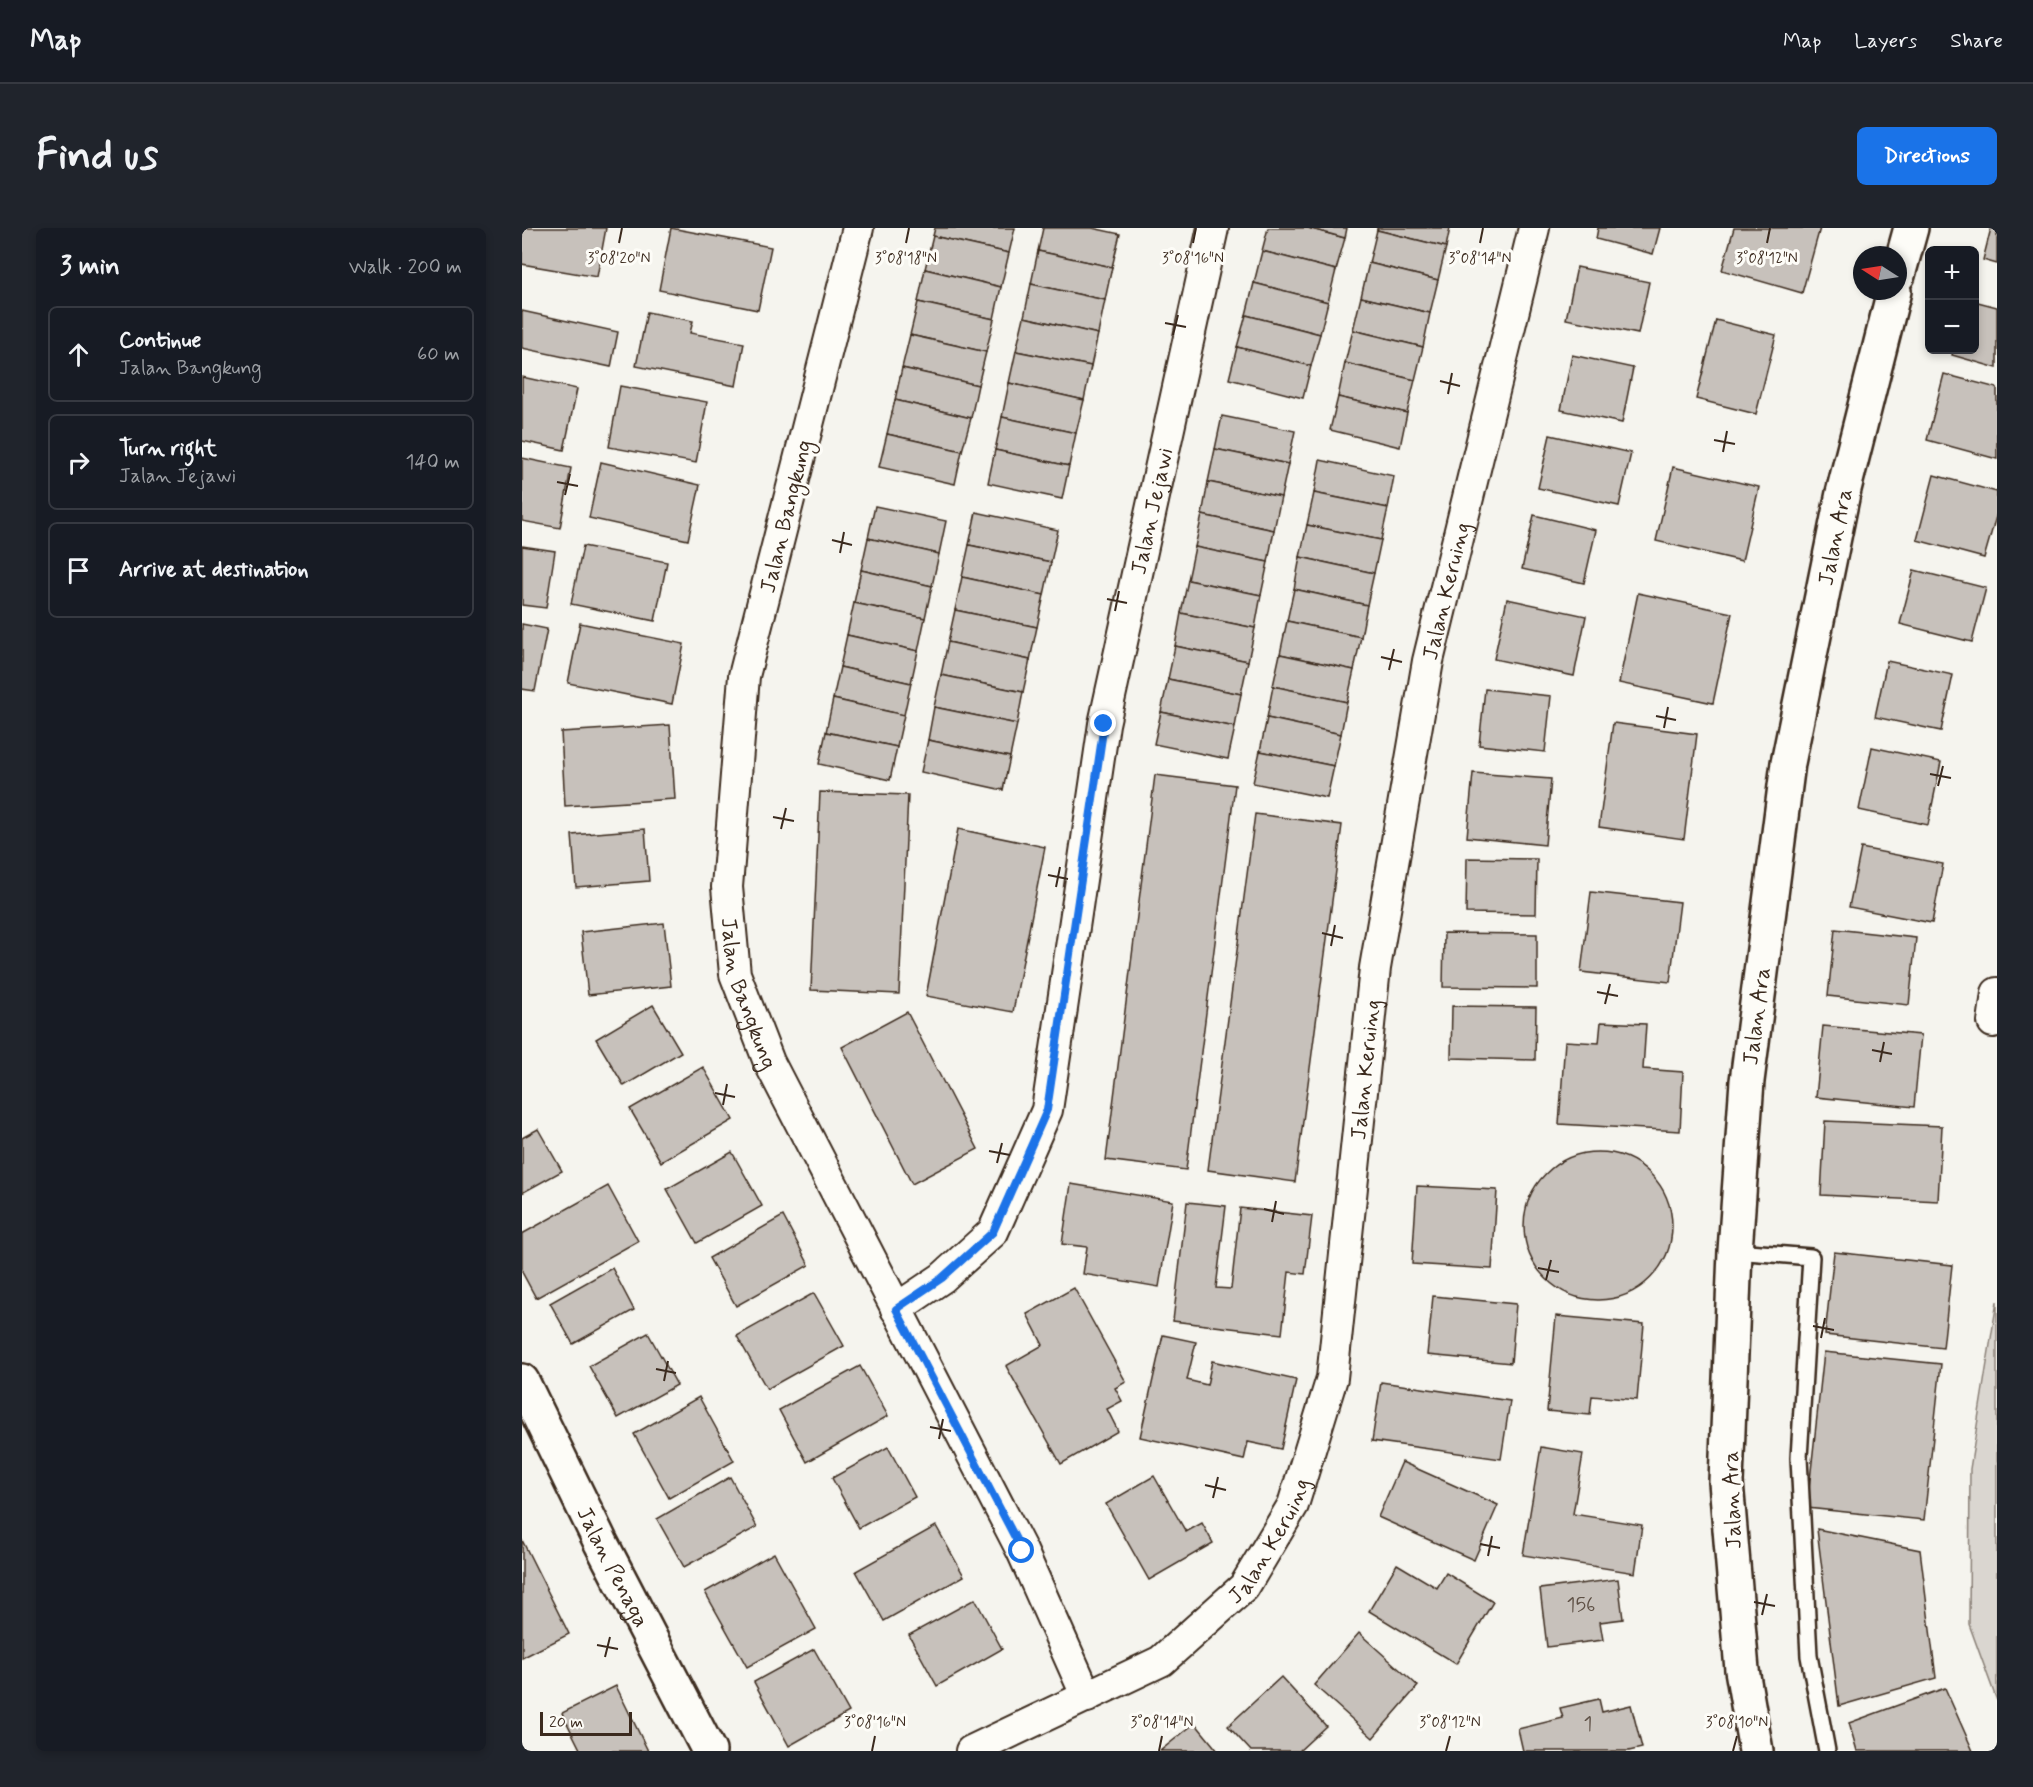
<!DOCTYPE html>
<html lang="en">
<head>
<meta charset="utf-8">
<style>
	:root { --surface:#171b24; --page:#20242c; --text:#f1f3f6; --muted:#9ea1a6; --line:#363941; --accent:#1a73e8 }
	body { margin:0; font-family:Mynerve,sans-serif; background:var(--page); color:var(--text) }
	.controls { position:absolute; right:18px; top:18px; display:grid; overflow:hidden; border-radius:9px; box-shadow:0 3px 9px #0003 }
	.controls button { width:54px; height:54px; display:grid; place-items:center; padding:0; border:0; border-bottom:2px solid var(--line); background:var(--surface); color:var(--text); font:30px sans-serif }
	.compass { position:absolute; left:1331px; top:18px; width:54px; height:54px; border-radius:50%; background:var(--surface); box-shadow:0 3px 9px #0003; rotate:282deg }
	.scale { position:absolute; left:18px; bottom:15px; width:92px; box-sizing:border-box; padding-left:6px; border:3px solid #3b2a1e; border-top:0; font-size:16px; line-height:21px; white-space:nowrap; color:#3b2a1e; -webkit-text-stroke:4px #fdfcf7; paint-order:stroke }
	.stop { position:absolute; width:18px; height:18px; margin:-14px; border:4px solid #1a73e8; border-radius:50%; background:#fff }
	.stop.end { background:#1a73e8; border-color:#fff; box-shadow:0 2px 6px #0008 }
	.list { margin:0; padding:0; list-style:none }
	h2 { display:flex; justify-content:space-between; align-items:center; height:78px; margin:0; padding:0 24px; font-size:26px }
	h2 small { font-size:20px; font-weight:400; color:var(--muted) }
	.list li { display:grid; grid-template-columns:39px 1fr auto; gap:18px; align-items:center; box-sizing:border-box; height:96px; margin:0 12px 12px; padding:0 12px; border:2px solid var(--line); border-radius:9px }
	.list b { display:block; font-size:22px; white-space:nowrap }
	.list p { margin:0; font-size:20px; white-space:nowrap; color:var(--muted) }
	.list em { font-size:20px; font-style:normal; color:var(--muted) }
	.icon { flex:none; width:33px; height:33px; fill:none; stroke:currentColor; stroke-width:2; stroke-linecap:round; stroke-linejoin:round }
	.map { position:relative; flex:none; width:1475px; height:1523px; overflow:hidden; border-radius:9px }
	header { display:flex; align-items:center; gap:36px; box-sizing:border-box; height:84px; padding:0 30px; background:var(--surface); border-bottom:2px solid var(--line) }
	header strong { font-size:28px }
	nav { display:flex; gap:33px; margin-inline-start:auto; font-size:21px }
	.intro { display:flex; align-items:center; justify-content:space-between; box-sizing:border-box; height:144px; padding:0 36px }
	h1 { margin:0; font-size:42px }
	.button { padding:15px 27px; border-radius:9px; background:var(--accent); color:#fff; font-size:21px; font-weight:700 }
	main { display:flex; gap:36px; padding:0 36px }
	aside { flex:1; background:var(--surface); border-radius:9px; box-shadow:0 3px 9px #0003 }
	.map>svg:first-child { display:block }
	.green { fill:#dad6d0; stroke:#8a8077; stroke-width:1.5 }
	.building { fill:#c7c1bb; stroke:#3b2a1e; stroke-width:1.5 }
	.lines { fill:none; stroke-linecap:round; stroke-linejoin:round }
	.lane-casing { stroke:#3b2a1e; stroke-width:20 }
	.street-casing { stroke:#3b2a1e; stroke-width:34 }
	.secondary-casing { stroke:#3b2a1e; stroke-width:38 }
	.lane { stroke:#fdfcf7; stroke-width:15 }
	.street { stroke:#fdfcf7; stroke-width:30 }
	.secondary { stroke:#fdfcf7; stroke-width:33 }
	.route { stroke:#1a73e8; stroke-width:8 }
	.ticks { fill:none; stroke:#3b2a1e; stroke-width:2 }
	.labels { text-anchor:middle; stroke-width:6; stroke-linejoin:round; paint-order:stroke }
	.number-label { font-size:20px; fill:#5e5045 }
	.street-label { font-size:22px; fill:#3b2a1e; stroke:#fdfcf7 }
	.ticks-label { font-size:15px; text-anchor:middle; fill:#3b2a1e; stroke:#fdfcf7; stroke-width:6; stroke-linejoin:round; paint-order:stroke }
</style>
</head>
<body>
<header>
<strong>Map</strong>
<nav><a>Map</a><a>Layers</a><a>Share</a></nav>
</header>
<div class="intro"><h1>Find us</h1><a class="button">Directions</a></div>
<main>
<aside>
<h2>3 min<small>Walk · 200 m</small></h2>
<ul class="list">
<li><svg class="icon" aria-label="ahead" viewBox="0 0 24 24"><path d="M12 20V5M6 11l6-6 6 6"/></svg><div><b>Continue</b><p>Jalan Bangkung</p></div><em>60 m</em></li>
<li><svg class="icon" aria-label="right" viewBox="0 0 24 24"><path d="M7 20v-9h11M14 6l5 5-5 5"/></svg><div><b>Turn right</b><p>Jalan Jejawi</p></div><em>140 m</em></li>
<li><svg class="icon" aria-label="arrive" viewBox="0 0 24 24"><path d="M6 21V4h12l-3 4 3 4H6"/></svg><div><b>Arrive at destination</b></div></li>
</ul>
</aside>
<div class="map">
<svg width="1475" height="1523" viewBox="0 0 1475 1523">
	<rect width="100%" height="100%" fill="#f5f4ee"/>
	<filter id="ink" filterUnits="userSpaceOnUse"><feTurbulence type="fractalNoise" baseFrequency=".0167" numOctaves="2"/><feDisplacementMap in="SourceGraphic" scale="12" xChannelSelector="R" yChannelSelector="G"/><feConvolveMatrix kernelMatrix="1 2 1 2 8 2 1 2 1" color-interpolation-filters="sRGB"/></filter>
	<g filter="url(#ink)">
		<path class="green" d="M1475 1073V1473L1447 1396 1448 1241Z"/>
		<g class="building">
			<path d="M0 0H84L75 49 0 36Z"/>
			<path d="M149 0 249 19 236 82 137 62Z"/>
			<path d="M413 0H493L487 25 411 8Z"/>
			<path d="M521 0H570L598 6 590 39 516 23Z"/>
			<path d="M746 0H786L823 10 814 42 740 23Z"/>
			<path d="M786 0H825L823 10Z"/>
			<path d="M855 0H928L924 19 855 2Z"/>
			<path d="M1076 0H1138L1131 26 1074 11Z"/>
			<path d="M1212 0H1298L1280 65 1200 42Z"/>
			<path d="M1469 0H1475V36L1461 32Z"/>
			<path d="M855 2 924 19 916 52 847 35Z"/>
			<path d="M411 8 487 25 479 59 403 41Z"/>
			<path d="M516 23 590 39 583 72 509 56Z"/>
			<path d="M740 23 814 42 806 74 732 55Z"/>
			<path d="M847 35 916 52 908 85 839 69Z"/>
			<path d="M1055 39 1127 54 1116 106 1044 91Z"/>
			<path d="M403 41 479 59 472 91 396 74Z"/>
			<path d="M732 55 806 74 798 106 724 87Z"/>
			<path d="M509 56 583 72 576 106 502 89Z"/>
			<path d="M839 69 908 85 901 119 831 102Z"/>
			<path d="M1452 73 1475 79V140L1430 127 1431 122H1452Z"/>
			<path d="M396 74 472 91 464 124 388 107Z"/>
			<path d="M0 83 96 104 89 139 0 120Z"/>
			<path d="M125 84 171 93 168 105 222 115 214 158 114 138Z"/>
			<path d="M724 87 798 106 789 138 715 119Z"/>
			<path d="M502 89 576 106 569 138 494 123Z"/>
			<path d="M1194 92 1254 107 1234 186 1174 171Z"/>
			<path d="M831 102 901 119 893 152 823 135Z"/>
			<path d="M388 107 464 124 456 157 380 140Z"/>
			<path d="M715 119 789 138 781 170 707 151Z"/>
			<path d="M494 123 569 138 562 172 487 155Z"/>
			<path d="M1050 127 1111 140 1100 195 1039 182Z"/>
			<path d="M823 135 893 152 885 185 816 169Z"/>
			<path d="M380 140 456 157 449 190 373 172Z"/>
			<path d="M1422 146 1475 160V231L1405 212Z"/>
			<path d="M0 149 55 161 42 222 0 213Z"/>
			<path d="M487 155 562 172 554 205 480 189Z"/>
			<path d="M98 158 185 174 174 235 87 219Z"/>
			<path d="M816 169 885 185 878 219 808 202Z"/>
			<path d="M373 172 449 190 440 223 365 206Z"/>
			<path d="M700 188 773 203 766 236 693 221Z"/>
			<path d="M480 189 554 205 547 238 473 222Z"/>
			<path d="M365 206 440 223 433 256 357 239Z"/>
			<path d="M1028 207 1109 225 1097 278 1016 260Z"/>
			<path d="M693 221 766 236 759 269 686 254Z"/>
			<path d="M473 222 547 238 540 271 466 255Z"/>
			<path d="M0 230 49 240 38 300 0 293Z"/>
			<path d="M798 232 872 248 866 280 792 265Z"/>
			<path d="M79 234 178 257 166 312 67 290Z"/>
			<path d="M1151 239 1237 259 1220 333 1134 313Z"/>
			<path d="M1412 247 1475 264V285L1462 330 1395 312Z"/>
			<path d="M686 254 759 269 752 302 680 287Z"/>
			<path d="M792 265 866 280 859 312 785 297Z"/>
			<path d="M353 278 424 293 417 326 346 310Z"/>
			<path d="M454 284 536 302 529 334 447 317Z"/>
			<path d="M680 287 752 302 746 334 673 319Z"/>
			<path d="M1012 287 1074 302 1062 355 1000 341Z"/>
			<path d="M785 297 859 312 852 345 778 329Z"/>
			<path d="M346 310 417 326 410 358 339 342Z"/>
			<path d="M447 317 529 334 522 367 440 349Z"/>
			<path d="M0 318 33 323 24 380 0 377Z"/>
			<path d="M61 318 145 334 133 393 49 376Z"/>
			<path d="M673 319 746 334 739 367 666 352Z"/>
			<path d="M778 329 852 345 845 377 772 361Z"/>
			<path d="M339 342 410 358 403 390 332 375Z"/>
			<path d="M1392 342 1464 360 1450 414 1378 396Z"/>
			<path d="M440 349 522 367 515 399 433 382Z"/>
			<path d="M666 352 739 367 733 400 659 385Z"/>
			<path d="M772 361 845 377 839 409 765 393Z"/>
			<path d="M1116 365 1210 385 1191 475 1097 455Z"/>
			<path d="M985 371 1064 388 1052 448 972 431Z"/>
			<path d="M332 375 403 390 396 423 325 407Z"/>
			<path d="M433 382 515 399 508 432 426 414Z"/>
			<path d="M659 385 733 400 726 433 653 418Z"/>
			<path d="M765 393 839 409 832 442 758 426Z"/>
			<path d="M58 395 162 416 150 476 46 455Z"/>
			<path d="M0 396 25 401 13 463 0 461Z"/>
			<path d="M325 407 396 423 389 455 318 439Z"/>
			<path d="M426 414 508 432 501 464 419 447Z"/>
			<path d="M653 418 726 433 719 466 646 451Z"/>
			<path d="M758 426 832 442 825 474 751 458Z"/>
			<path d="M1365 433 1431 447 1419 503 1353 489Z"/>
			<path d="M318 439 389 455 382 487 311 471Z"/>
			<path d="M419 447 501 464 495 496 412 479Z"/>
			<path d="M646 451 719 466 713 499 639 484Z"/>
			<path d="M751 458 825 474 819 506 745 490Z"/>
			<path d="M963 461 1029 468 1023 524 957 517Z"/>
			<path d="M311 471 382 487 375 519 304 504Z"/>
			<path d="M412 479 495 496 488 529 406 512Z"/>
			<path d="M639 484 713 499 706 531 632 516Z"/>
			<path d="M745 490 819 506 812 538 738 523Z"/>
			<path d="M1091 495 1175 506 1162 611 1077 599Z"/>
			<path d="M148 497 153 571 43 578 39 504Z"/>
			<path d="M304 504 375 519 368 552 297 536Z"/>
			<path d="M406 512 488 529 481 562 399 544Z"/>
			<path d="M1350 519 1419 534 1406 597 1337 582Z"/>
			<path d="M738 523 812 538 805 570 731 555Z"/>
			<path d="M951 545 1029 551 1023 617 945 609Z"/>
			<path d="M633 547 713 557 664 942 584 932Z"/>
			<path d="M298 564 386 567 377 766 289 762Z"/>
			<path d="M733 586 820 597 773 954 686 942Z"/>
			<path d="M123 601 127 653 54 659 50 607Z"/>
			<path d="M436 601 523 619 491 784 404 768Z"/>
			<path d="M1339 620 1421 636 1410 695 1327 679Z"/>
			<path d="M945 630 1015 631 1014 686 944 685Z"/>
			<path d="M1069 664 1158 674 1148 754 1059 744Z"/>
			<path d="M142 695 149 758 66 767 59 704Z"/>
			<path d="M1313 701 1394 710 1387 777 1306 768Z"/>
			<path d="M922 705 1015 706V760L921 759Z"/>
			<path d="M131 777 159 824 102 858 74 811Z"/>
			<path d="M930 778 1014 779 1013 832 929 830Z"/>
			<path d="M385 784 456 921 390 956 320 819Z"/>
			<path d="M1079 794 1124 796 1121 841 1161 844 1158 903 1037 896 1043 813 1077 815Z"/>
			<path d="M1301 798 1399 807 1392 879 1294 869Z"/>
			<path d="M181 839 211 892 139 934 108 881Z"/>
			<path d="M1303 893 1420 898 1416 973 1299 967Z"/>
			<path d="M16 901 40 943 0 965V910Z"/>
			<circle cx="1076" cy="998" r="74"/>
			<path d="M210 924 240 978 175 1015 145 961Z"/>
			<path d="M549 956 651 973 637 1059 561 1046 565 1019 540 1016Z"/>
			<path d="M86 958 116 1013 14 1070 0 1044V1006Z"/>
			<path d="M895 958 975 962 970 1041 890 1036Z"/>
			<path d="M665 974 704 978 694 1060 709 1061 718 980 790 988 783 1046 767 1044 760 1106 651 1093Z"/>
			<path d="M261 988 287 1037 214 1078 187 1030Z"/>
			<path d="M1312 1024 1430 1037 1421 1120 1303 1107Z"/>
			<path d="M90 1040 112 1082 51 1116 28 1075Z"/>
			<path d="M552 1060 604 1154 593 1160 600 1173 585 1181 596 1203 539 1236 484 1138 521 1117 505 1086Z"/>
			<path d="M292 1065 322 1118 245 1161 215 1108Z"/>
			<path d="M911 1068 994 1076 989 1135 905 1127Z"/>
			<path d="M1034 1088 1122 1096 1115 1172 1070 1168 1068 1187 1025 1183Z"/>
			<path d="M126 1105 155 1157 96 1190 67 1138Z"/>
			<path d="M641 1107 674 1114 665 1152 685 1157 690 1133 774 1152 759 1221 726 1214 722 1232 618 1209Z"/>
			<path d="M1302 1124 1419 1136 1402 1292 1285 1280Z"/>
			<path d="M338 1138 366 1188 285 1234 257 1182Z"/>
			<path d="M859 1154 988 1173 979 1231 850 1213Z"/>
			<path d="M177 1169 212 1233 147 1270 112 1206Z"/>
			<path d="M366 1219 393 1269 337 1300 310 1250Z"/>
			<path d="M1019 1219 1061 1226 1051 1286 1120 1297 1113 1345 1001 1327Z"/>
			<path d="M880 1234 976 1277 952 1332 856 1289Z"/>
			<path d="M632 1248 664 1304 680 1295 691 1315 627 1352 584 1276Z"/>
			<path d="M208 1249 235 1299 162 1339 135 1291Z"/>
			<path d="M414 1298 442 1348 362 1393 334 1343Z"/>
			<path d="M1295 1301 1398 1322 1414 1450 1317 1478Z"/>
			<path d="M0 1312 47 1406 0 1430Z"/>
			<path d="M252 1325 294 1401 225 1439 183 1364Z"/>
			<path d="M875 1336 915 1360 924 1345 971 1374 934 1436 847 1383Z"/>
			<path d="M1096 1351 1101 1391 1078 1394 1081 1412 1025 1419 1018 1361Z"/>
			<path d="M453 1371 480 1421 415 1458 387 1407Z"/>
			<path d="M837 1405 896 1458 851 1510 792 1457Z"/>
			<path d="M292 1421 327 1484 267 1518 232 1454Z"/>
			<path d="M759 1449 804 1498 777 1523H729L706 1498Z"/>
			<path d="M94 1458 126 1523H59L40 1485Z"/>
			<path d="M1423 1460 1451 1523H1335L1327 1495Z"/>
			<path d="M1077 1471 1080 1484 1109 1477 1120 1520 1107 1523H1001L996 1501 1041 1490 1038 1480Z"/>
			<path d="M673 1495 696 1523H638Z"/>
		</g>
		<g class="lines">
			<g class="lane-casing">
				<path id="lane" d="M1213 1023 1289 1029 1277 1230 1287 1428 1305 1523"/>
			</g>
			<g class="street-casing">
				<g id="street">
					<path id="s1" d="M336 0 222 448 205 659 213 746 247 834 500 1323 565 1469"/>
					<path d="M1471 794 1475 765"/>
					<path id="s2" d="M374 1081 420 1050 471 1004 525 882 582 496 691 0"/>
					<path id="s3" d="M449 1523 639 1433 722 1359 771 1277 810 1150 853 740 906 433 1012 0"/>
				</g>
			</g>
			<g class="secondary-casing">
				<g id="secondary">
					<path d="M1376 47 1389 0"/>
					<path id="s4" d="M0 1153 79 1315 187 1523"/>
					<path id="s5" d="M1234 1523 1220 1442 1204 1254 1213 1023 1225 853 1266 535 1321 265 1372 63"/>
				</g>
			</g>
			<use href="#lane" class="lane"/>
			<use href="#street" class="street"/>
			<use href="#secondary" class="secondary"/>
		</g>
	</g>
	<g class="lines" filter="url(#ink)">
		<path class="route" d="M500 1323 374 1081 420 1050 471 1004 525 882 582 496"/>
	</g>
	<path class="ticks" d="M97 15 100 0M384 15 387 0M671 15 674 0M958 15 961 0M1245 15 1248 0M643 95 664 99M651 107 656 87M918 153 938 158M926 166 930 145M1192 212 1213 216M1201 224 1205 203M35 254 56 258M43 267 48 246M310 312 330 317M318 325 322 304M585 371 605 375M593 383 597 363M859 429 880 434M867 442 872 421M1134 488 1154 492M1142 500 1146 479M1408 546 1429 550M1416 558 1421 538M251 589 272 593M259 601 264 580M526 647 546 651M534 659 538 639M800 705 821 710M809 718 813 697M1075 764 1096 768M1083 776 1088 756M1350 822 1370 826M1358 834 1362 814M193 865 213 869M201 877 205 856M467 923 488 927M475 935 480 915M742 981 762 986M750 994 754 973M1016 1040 1037 1044M1024 1052 1029 1032M1291 1098 1312 1102M1299 1110 1303 1090M134 1141 154 1145M142 1153 146 1133M408 1199 429 1203M417 1211 421 1191M683 1257 704 1262M691 1270 696 1249M958 1316 978 1320M966 1328 970 1308M1232 1374 1253 1378M1240 1387 1245 1366M75 1417 96 1421M83 1429 88 1409M350 1523 353 1508M637 1523 640 1508M924 1523 928 1508M1211 1523 1215 1508"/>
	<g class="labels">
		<g class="number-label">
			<text x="1059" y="1383">156</text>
			<text x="1066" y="1502">1</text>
		</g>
		<g class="street-label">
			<text dy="8" stroke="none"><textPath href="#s2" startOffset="866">Jalan Jejawi</textPath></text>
			<text transform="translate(263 288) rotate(-76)" y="8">Jalan Bangkung</text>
			<text dy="8" stroke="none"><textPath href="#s5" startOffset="1224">Jalan Ara</textPath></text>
			<text dy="8" stroke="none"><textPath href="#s3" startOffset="1346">Jalan Keruing</textPath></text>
			<text dy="8" stroke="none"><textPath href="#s1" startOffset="783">Jalan Bangkung</textPath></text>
			<text dy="8" stroke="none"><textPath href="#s5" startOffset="738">Jalan Ara</textPath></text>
			<text dy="8" stroke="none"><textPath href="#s3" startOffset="860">Jalan Keruing</textPath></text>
			<text transform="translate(1209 1272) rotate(-92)" y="8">Jalan Ara</text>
			<text dy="8" stroke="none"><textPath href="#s3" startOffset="374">Jalan Keruing</textPath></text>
			<text dy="8" stroke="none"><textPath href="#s4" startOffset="207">Jalan Penaga</textPath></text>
		</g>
	</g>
	<g class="ticks-label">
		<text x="97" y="35">3°08'20"N</text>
		<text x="384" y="35">3°08'18"N</text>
		<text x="671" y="35">3°08'16"N</text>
		<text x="958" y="35">3°08'14"N</text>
		<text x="1245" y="35">3°08'12"N</text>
		<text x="353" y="1499">3°08'16"N</text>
		<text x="640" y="1499">3°08'14"N</text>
		<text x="928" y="1499">3°08'12"N</text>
		<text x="1215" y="1499">3°08'10"N</text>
	</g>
</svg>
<div class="controls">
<button>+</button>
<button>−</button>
</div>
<svg class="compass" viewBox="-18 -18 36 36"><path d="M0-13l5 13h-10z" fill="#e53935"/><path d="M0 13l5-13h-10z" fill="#9ea1a6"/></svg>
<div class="scale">20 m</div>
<div class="stop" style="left:500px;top:1323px"></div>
<div class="stop end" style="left:582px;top:496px"></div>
</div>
</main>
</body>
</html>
